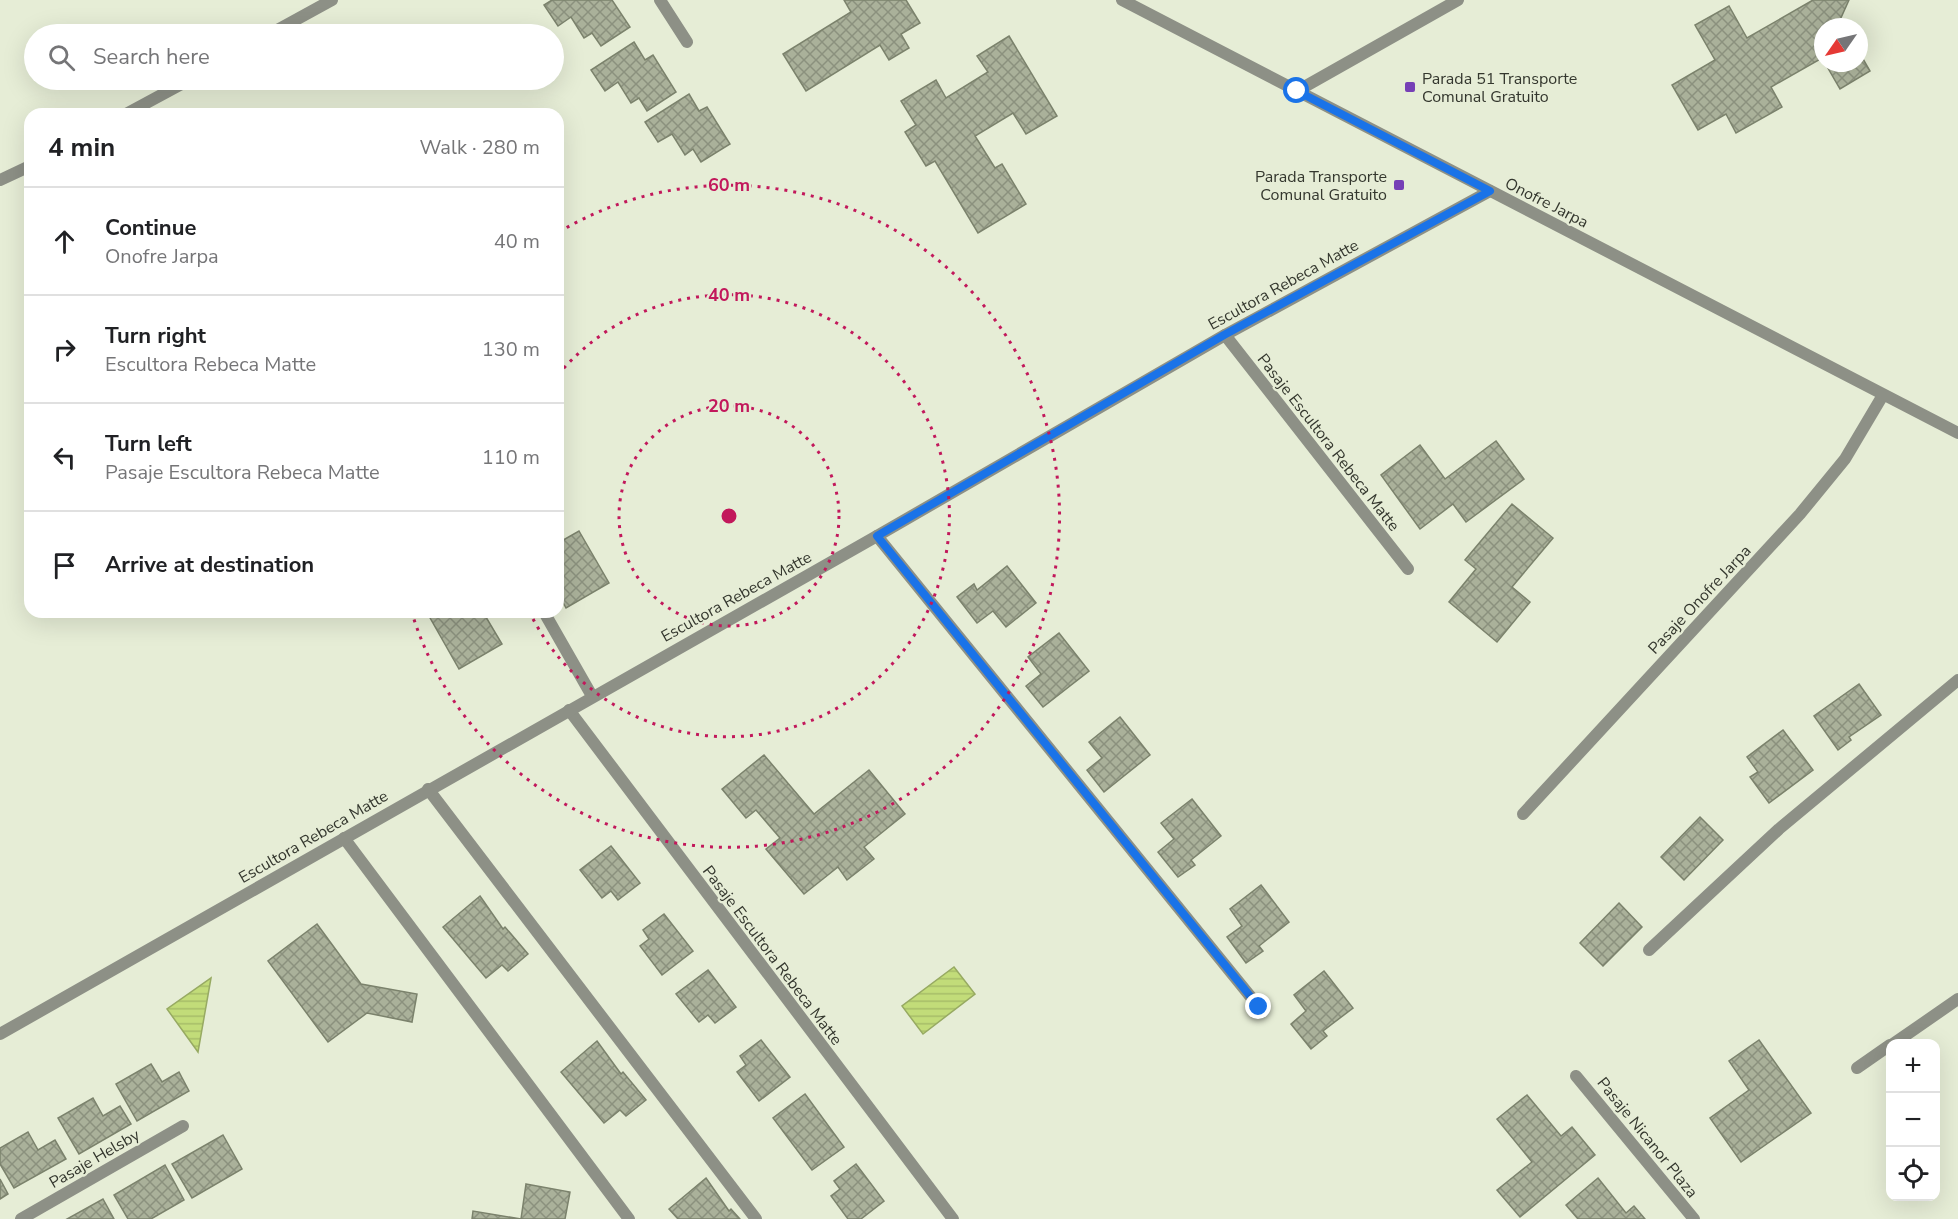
<!DOCTYPE html>
<html lang="en">
<head>
<meta charset="utf-8">
<style>
	:root { --surface:#fff; --page:#f2f2f2; --text:#202124; --muted:#757577; --line:#e0e0e0 }
	body { margin:0; font-family:"Nunito Sans",sans-serif; background:var(--page); color:var(--text) }
	.controls { position:absolute; right:18px; bottom:18px; display:grid; overflow:hidden; border-radius:12px; box-shadow:0 6px 24px #0002 }
	.controls button { width:54px; height:54px; display:grid; place-items:center; padding:0; border:0; border-bottom:2px solid var(--line); background:var(--surface); color:var(--text); font:30px sans-serif }
	.compass { position:absolute; left:1814px; top:18px; width:54px; height:54px; border-radius:50%; background:var(--surface); box-shadow:0 6px 24px #0002; rotate:236deg }
	.stop { position:absolute; width:18px; height:18px; margin:-14px; border:4px solid #1a73e8; border-radius:50%; background:#fff }
	.stop.end { background:#1a73e8; border-color:#fff; box-shadow:0 2px 6px #0008 }
	.list { margin:0; padding:0; list-style:none }
	h2 { display:flex; justify-content:space-between; align-items:center; height:78px; margin:0; padding:0 24px; font-size:26px }
	h2 small { font-size:20px; font-weight:400; color:var(--muted) }
	.list li { display:grid; grid-template-columns:39px 1fr auto; gap:18px; align-items:center; box-sizing:border-box; height:108px; padding:0 24px; border-top:2px solid var(--line) }
	.list b { display:block; font-size:22px; white-space:nowrap }
	.list p { margin:0; font-size:20px; white-space:nowrap; color:var(--muted) }
	.list em { font-size:20px; font-style:normal; color:var(--muted) }
	.icon { flex:none; width:33px; height:33px; fill:none; stroke:currentColor; stroke-width:2; stroke-linecap:round; stroke-linejoin:round }
	.map { position:relative; flex:none; width:1958px; height:1219px; overflow:hidden }
	.search { position:absolute; background:var(--surface); box-shadow:0 6px 24px #0002; left:24px; top:24px; width:540px; height:66px; display:flex; align-items:center; gap:15px; box-sizing:border-box; padding:0 21px; border-radius:33px; color:var(--muted); font-size:22px }
	.panel { position:absolute; background:var(--surface); box-shadow:0 6px 24px #0002; left:24px; top:108px; width:540px; height:510px; border-radius:18px }
	.map>svg:first-child { display:block }
	.water { fill:url(#water-rules); stroke:#97aa62; stroke-width:1.5 }
	.building { fill:url(#building-cross-hatch); stroke:#7b826c; stroke-width:1.5 }
	.lines { fill:none; stroke-linecap:round; stroke-linejoin:round }
	.minor { stroke:#8d9086; stroke-width:12 }
	.tertiary { stroke:#8d9086; stroke-width:12 }
	.route { stroke:#1a73e8; stroke-width:8 }
	.ring { fill:none; stroke:#c2185b; stroke-width:3; stroke-dasharray:3 6 }
	.poi-dot { fill:#763fb6; stroke:#e6edd6; stroke-width:2 }
	.labels { text-anchor:middle; stroke-width:4.5; stroke-linejoin:round; paint-order:stroke }
	.poi-label { font-size:16px; fill:#34372e; stroke:#e6edd6; text-anchor:start }
	.street-label { font-size:16px; fill:#34372e; stroke:#e6edd6 }
	.centre { fill:#c2185b; stroke:#e6edd6; stroke-width:3 }
	.ring-label { font-size:18px; text-anchor:middle; font-weight:bold; fill:#c2185b; stroke:#e6edd6; stroke-width:4.5; stroke-linejoin:round; paint-order:stroke }
</style>
</head>
<body>
<div class="map">
<svg width="1958" height="1219" viewBox="0 0 1958 1219">
	<defs>
		<pattern id="water-rules" width="6" height="5" patternUnits="userSpaceOnUse" patternTransform="scale(1.5)"><rect width="6" height="5" fill="#c2dc79"/><path d="M0 2.5h6" fill="none" stroke="#a7bd69"/></pattern>
		<pattern id="building-cross-hatch" width="8" height="8" patternUnits="userSpaceOnUse" patternTransform="scale(1.5)"><rect width="8" height="8" fill="#aab19a"/><path d="M0 0l8 8M0 8l8-8" fill="none" stroke="#8b917e"/></pattern>
	</defs>
	<rect width="100%" height="100%" fill="#e6edd6"/>
	<g class="water">
		<path d="M954 967 975 994 923 1034 902 1006Z"/>
		<path d="M211 978 198 1052 167 1009Z"/>
	</g>
	<g class="building">
		<path d="M552 0H612L630 27 601 46 592 33 584 38 571 17 558 26 544 5Z"/>
		<path d="M844 0H906L920 23 901 34 909 48 889 60 880 45 806 91 783 54 851 12Z"/>
		<path d="M1849 0 1840 20 1844 27H1823V60L1822 58 1771 87 1782 107 1736 133 1726 114 1698 130 1672 85 1715 60 1695 25 1729 6 1747 38 1813 0Z"/>
		<path d="M1009 36 1057 116 1026 134 1013 113 975 136 995 168 1002 164 1026 204 978 233 935 161 926 166 905 132 916 125 901 101 936 80 946 98 988 72 977 56Z"/>
		<path d="M634 42 645 60 653 55 676 92 647 111 639 98 631 103 618 82 605 91 591 70Z"/>
		<path d="M1859 52 1870 71 1840 89 1825 63H1859Z"/>
		<path d="M689 94 699 111 707 107 730 144 701 162 693 149 685 155 672 134 658 142 645 122Z"/>
		<path d="M1496 441 1524 479 1466 522 1453 504 1420 529 1381 475 1420 445 1445 479Z"/>
		<path d="M1512 504 1553 538 1512 587 1530 602 1497 642 1449 602 1476 569 1465 560Z"/>
		<path d="M579 531 609 583 566 608 558 593V543Z"/>
		<path d="M1007 566 1036 603 1006 627 993 611 977 623 957 597 974 584 977 590Z"/>
		<path d="M436 612H483L502 644 459 669 429 616Z"/>
		<path d="M1059 633 1089 671 1043 707 1026 686 1041 674 1028 657Z"/>
		<path d="M1859 684 1881 715 1849 737 1851 740 1838 750 1814 716Z"/>
		<path d="M1120 717 1150 755 1104 792 1087 770 1102 758 1089 742Z"/>
		<path d="M1783 730 1813 770 1769 803 1750 777 1758 772 1747 757Z"/>
		<path d="M764 755 814 814 869 770 905 814 864 847 874 859 847 880 838 867 804 894 766 849 780 838 756 810 746 818 722 789Z"/>
		<path d="M1192 799 1221 836 1191 860 1195 865 1178 877 1158 852 1174 839 1161 823Z"/>
		<path d="M1700 817 1723 840 1684 880 1661 857Z"/>
		<path d="M611 846 640 883 618 900 611 891 602 898 580 870Z"/>
		<path d="M1261 885 1289 922 1259 946 1263 951 1246 963 1227 937 1242 926 1230 909Z"/>
		<path d="M480 896 503 929 505 927 528 954 508 971 502 965 486 978 443 927Z"/>
		<path d="M1619 903 1642 927 1603 966 1580 943Z"/>
		<path d="M664 914 693 951 662 975 640 946 649 939 643 930Z"/>
		<path d="M317 924 361 984 417 994 412 1022 367 1013 328 1042 268 961Z"/>
		<path d="M708 970 736 1007 715 1023 708 1015 699 1022 676 994Z"/>
		<path d="M1324 971 1353 1008 1323 1031 1327 1036 1311 1049 1291 1024 1306 1011 1294 995Z"/>
		<path d="M761 1040 790 1077 759 1101 737 1072 746 1065 740 1056Z"/>
		<path d="M1759 1040 1811 1113 1741 1162 1710 1118 1749 1090 1729 1061Z"/>
		<path d="M597 1041 621 1074 623 1072 646 1100 626 1116 620 1110 604 1123 561 1072Z"/>
		<path d="M151 1064 162 1082 179 1072 189 1091 137 1121 116 1084Z"/>
		<path d="M805 1094 844 1147 812 1170 773 1118Z"/>
		<path d="M1527 1095 1561 1136 1572 1127 1595 1155 1520 1217 1497 1190 1532 1162 1497 1119Z"/>
		<path d="M93 1098 103 1116 120 1106 131 1124 79 1154 58 1118Z"/>
		<path d="M28 1132 38 1150 55 1140 66 1159 14 1188 0 1164V1148Z"/>
		<path d="M223 1135 242 1169 192 1198 172 1164Z"/>
		<path d="M856 1164 884 1201 861 1219H848L831 1196 840 1189 834 1181Z"/>
		<path d="M165 1165 184 1200 151 1219H128L114 1195Z"/>
		<path d="M706 1178 729 1211 731 1209 740 1219H678L669 1209Z"/>
		<path d="M1598 1178 1626 1213 1634 1206 1645 1219H1578L1566 1205Z"/>
		<path d="M0 1179 8 1194 0 1199Z"/>
		<path d="M526 1184 570 1192 565 1219H472L473 1211 521 1219Z"/>
		<path d="M103 1199 114 1219H67Z"/>
	</g>
	<g class="lines">
		<g class="minor">
			<path d="M660 0 687 42"/>
			<path d="M270 34 332 0"/>
			<path d="M1297 91 1458 0"/>
			<path d="M126 114 189 80"/>
			<path d="M0 180 30 166"/>
			<path d="M1225 335 1408 569"/>
			<path d="M877 536 1259 1007"/>
			<path d="M544 612 592 696"/>
			<path d="M569 710 953 1219"/>
			<path d="M428 789 756 1219"/>
			<path d="M1523 814 1800 514 1845 459 1883 395"/>
			<path d="M344 838 629 1219"/>
			<path d="M1649 950 1779 829 1958 680"/>
			<path d="M0 1034 877 536 1225 335 1490 191"/>
			<path d="M1893 1044 1958 999"/>
			<path d="M1857 1068 1890 1045"/>
			<path d="M1576 1076 1694 1219"/>
			<path d="M21 1219 183 1126"/>
		</g>
		<path class="tertiary" d="M1122 0 1958 433"/>
	</g>
	<g class="lines">
		<path class="route" d="M1259 1007 877 536 1224 335 1490 191 1297 91"/>
	</g>
	<g class="ring">
		<circle cx="729" cy="516" r="110"/>
		<path d="M558 375A221 221 0 1 1 530 613"/>
		<path d="M559 232A331 331 0 1 1 412 613"/>
	</g>
	<g class="poi-dot">
		<rect x="1404" y="81" width="12" height="12" rx="3"/>
		<rect x="1393" y="179" width="12" height="12" rx="3"/>
	</g>
	<g class="labels">
		<g class="poi-label">
			<text x="1422" y="84">Parada 51 Transporte<tspan x="1422" dy="18">Comunal Gratuito</tspan></text>
			<text x="1387" y="182" text-anchor="end">Parada Transporte<tspan x="1387" dy="18">Comunal Gratuito</tspan></text>
		</g>
		<g class="street-label">
			<text transform="translate(1547 202) rotate(27)" y="6">Onofre Jarpa</text>
			<text transform="translate(1283 284) rotate(-29)" y="6">Escultora Rebeca Matte</text>
			<text transform="translate(1329 442) rotate(52)" y="6">Pasaje Escultora Rebeca Matte</text>
			<text transform="translate(736 596) rotate(-29)" y="6">Escultora Rebeca Matte</text>
			<text transform="translate(1699 599) rotate(-47)" y="6">Pasaje Onofre Jarpa</text>
			<text transform="translate(313 836) rotate(-30)" y="6">Escultora Rebeca Matte</text>
			<text transform="translate(773 955) rotate(53)" y="6">Pasaje Escultora Rebeca Matte</text>
			<text transform="translate(1648 1137) rotate(51)" y="6">Pasaje Nicanor Plaza</text>
			<text transform="translate(94 1158) rotate(-30)" y="6">Pasaje Helsby</text>
		</g>
	</g>
	<circle cx="729" cy="516" r="9" class="centre"/>
	<g class="ring-label">
		<text x="729" y="191">60 m</text>
		<text x="729" y="301">40 m</text>
		<text x="729" y="412">20 m</text>
	</g>
</svg>
<div class="controls">
<button>+</button>
<button>−</button>
<button><svg class="icon" aria-label="locate" viewBox="0 0 24 24"><circle cx="12" cy="12" r="6"/><path d="M12 2v4M12 18v4M2 12h4M18 12h4"/></svg></button>
</div>
<svg class="compass" viewBox="-18 -18 36 36"><path d="M0-13l5 13h-10z" fill="#e53935"/><path d="M0 13l5-13h-10z" fill="#757577"/></svg>
<div class="stop" style="left:1297px;top:91px"></div>
<div class="stop end" style="left:1259px;top:1007px"></div>
<div class="search"><svg class="icon" aria-label="search" viewBox="0 0 24 24"><circle cx="10" cy="10" r="6"/><path d="M15 15l6 6"/></svg>Search here</div>
<section class="panel">
<h2>4 min<small>Walk · 280 m</small></h2>
<ul class="list">
<li><svg class="icon" aria-label="ahead" viewBox="0 0 24 24"><path d="M12 20V5M6 11l6-6 6 6"/></svg><div><b>Continue</b><p>Onofre Jarpa</p></div><em>40 m</em></li>
<li><svg class="icon" aria-label="right" viewBox="0 0 24 24"><path d="M7 20v-9h11M14 6l5 5-5 5"/></svg><div><b>Turn right</b><p>Escultora Rebeca Matte</p></div><em>130 m</em></li>
<li><svg class="icon" aria-label="left" viewBox="0 0 24 24"><path d="M17 20v-9H6M10 6l-5 5 5 5"/></svg><div><b>Turn left</b><p>Pasaje Escultora Rebeca Matte</p></div><em>110 m</em></li>
<li><svg class="icon" aria-label="arrive" viewBox="0 0 24 24"><path d="M6 21V4h12l-3 4 3 4H6"/></svg><div><b>Arrive at destination</b></div></li>
</ul>
</section>
</div>
</body>
</html>
